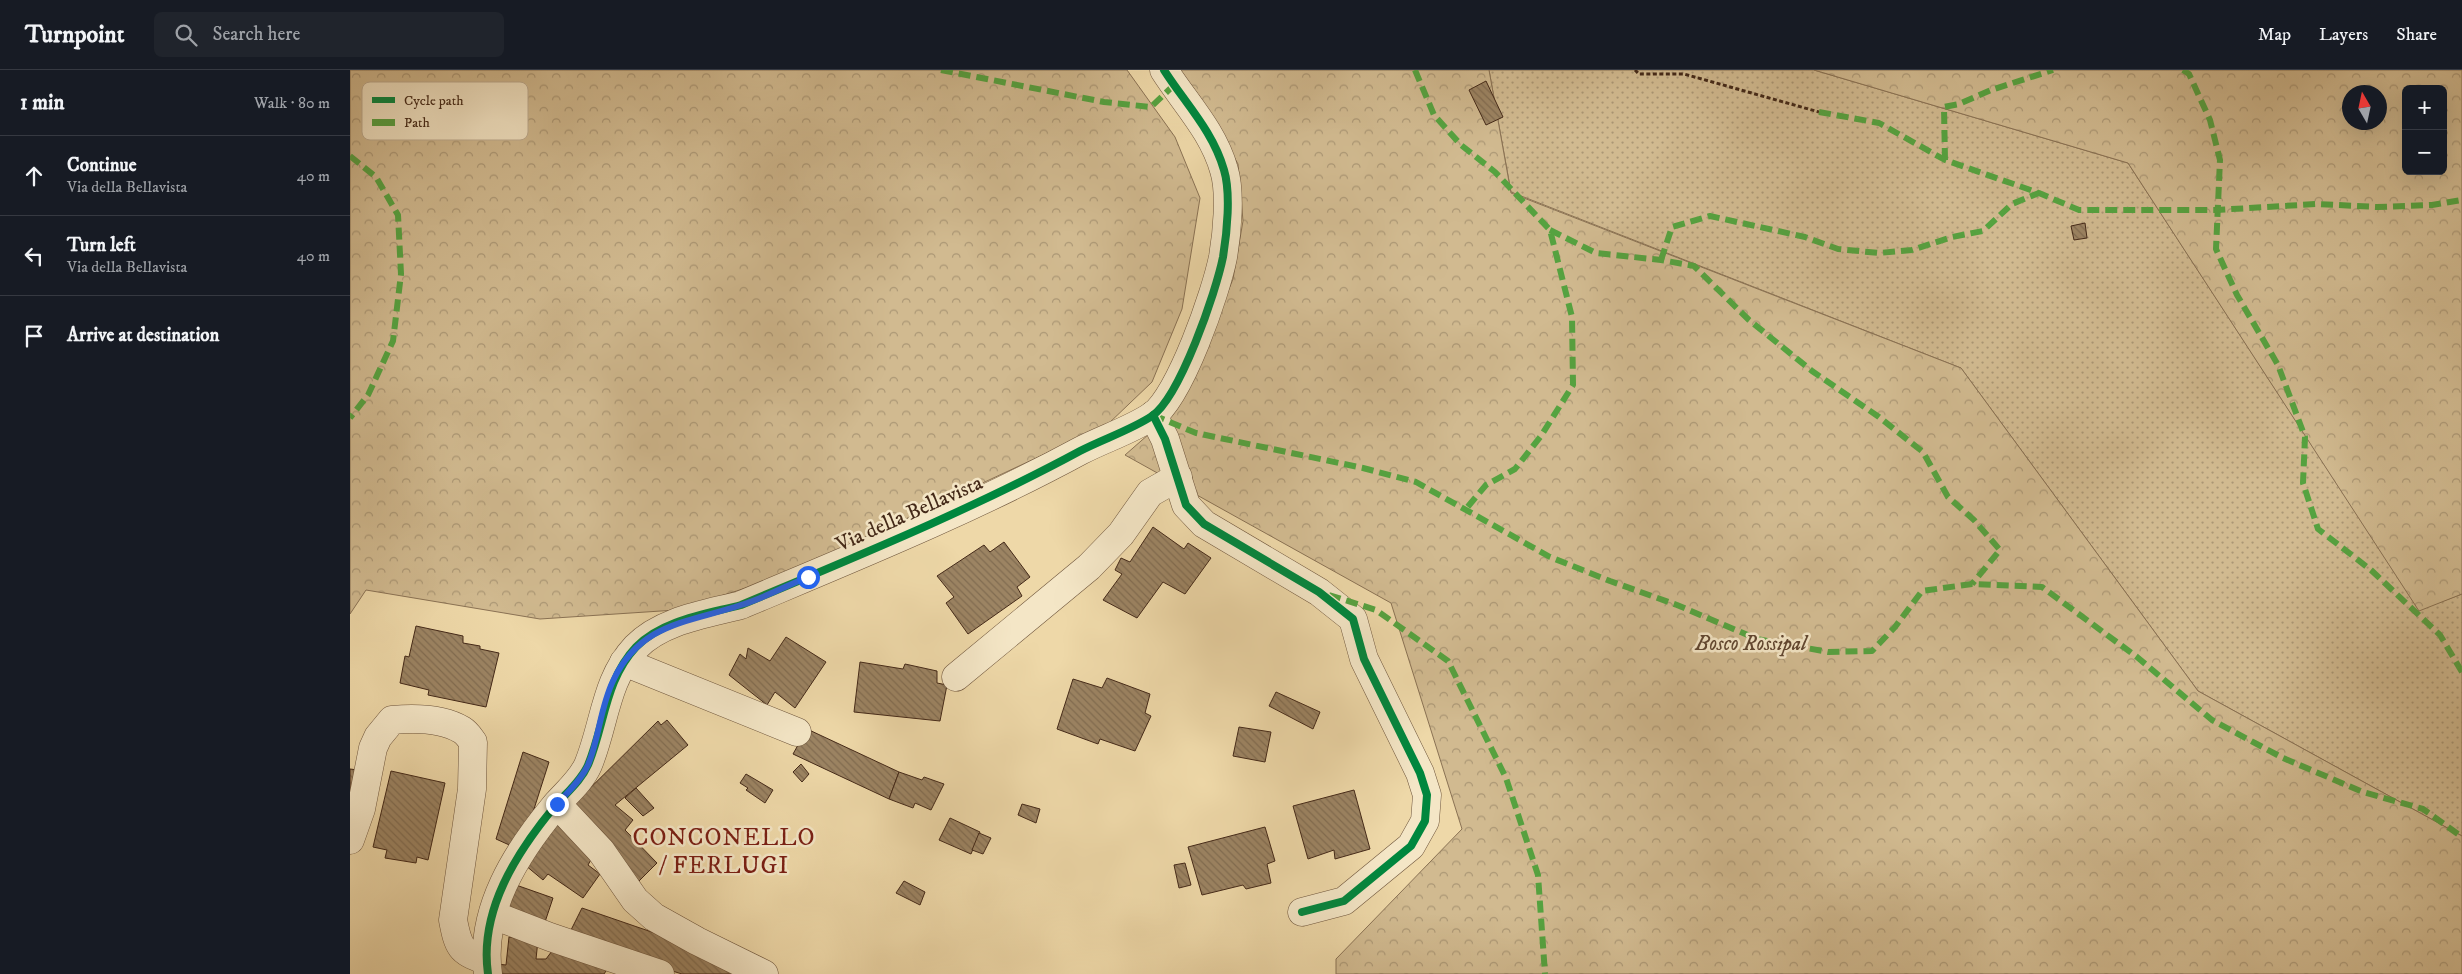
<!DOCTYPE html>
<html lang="en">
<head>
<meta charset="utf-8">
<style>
	:root { --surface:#171b24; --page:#20242c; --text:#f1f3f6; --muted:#9ea1a6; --line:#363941 }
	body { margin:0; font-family:"IM FELL DW Pica",serif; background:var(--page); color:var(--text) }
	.controls { position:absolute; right:15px; top:15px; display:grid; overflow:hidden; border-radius:8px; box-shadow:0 5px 20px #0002 }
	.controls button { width:45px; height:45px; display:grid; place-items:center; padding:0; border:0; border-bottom:1px solid var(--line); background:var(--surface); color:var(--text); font:25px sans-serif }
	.compass { position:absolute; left:1992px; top:15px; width:45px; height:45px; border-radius:50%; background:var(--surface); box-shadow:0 5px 20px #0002; rotate:351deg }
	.stop { position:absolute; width:15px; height:15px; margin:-11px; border:4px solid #2563eb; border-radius:50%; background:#fff }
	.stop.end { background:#2563eb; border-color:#fff; box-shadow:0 1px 5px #0008 }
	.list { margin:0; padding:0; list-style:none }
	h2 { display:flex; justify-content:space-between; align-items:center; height:65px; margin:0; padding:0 20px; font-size:21px }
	h2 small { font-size:16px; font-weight:400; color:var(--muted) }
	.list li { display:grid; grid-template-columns:32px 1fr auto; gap:15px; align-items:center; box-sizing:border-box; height:80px; padding:0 20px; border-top:1px solid var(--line) }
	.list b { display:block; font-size:19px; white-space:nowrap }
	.list p { margin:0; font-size:16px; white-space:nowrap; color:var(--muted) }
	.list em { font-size:16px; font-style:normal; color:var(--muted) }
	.icon { flex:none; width:28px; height:28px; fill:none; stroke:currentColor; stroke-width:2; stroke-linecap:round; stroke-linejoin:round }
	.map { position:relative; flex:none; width:2112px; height:904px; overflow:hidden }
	header { display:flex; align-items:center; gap:30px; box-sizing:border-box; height:70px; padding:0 25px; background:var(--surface); border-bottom:1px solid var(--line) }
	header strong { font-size:24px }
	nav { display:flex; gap:28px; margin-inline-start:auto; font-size:18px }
	.search { width:350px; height:45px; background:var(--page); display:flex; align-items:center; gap:12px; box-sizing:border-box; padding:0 18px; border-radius:8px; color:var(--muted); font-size:19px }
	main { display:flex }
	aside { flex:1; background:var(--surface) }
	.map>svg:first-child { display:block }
	.grass { fill:url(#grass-dots); stroke:#8a7254 }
	.forest { fill:url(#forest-crowns); stroke:#8a7254; fill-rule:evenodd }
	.building { fill:url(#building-back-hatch); stroke:#442918 }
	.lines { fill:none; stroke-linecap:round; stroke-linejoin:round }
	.minor-casing { stroke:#6e553c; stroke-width:29 }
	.tertiary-casing { stroke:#6e553c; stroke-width:29 }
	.path { stroke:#442918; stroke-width:3; stroke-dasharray:4 2.5; stroke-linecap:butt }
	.minor { stroke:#f4e6c6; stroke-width:28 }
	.tertiary { stroke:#f4e6c6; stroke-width:28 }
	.quiet { stroke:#55a340; stroke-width:6; stroke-dasharray:12 6; stroke-linecap:butt }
	.cycleway-casing { stroke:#f4e6c6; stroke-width:11 }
	.cycleway { stroke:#00873e; stroke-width:8 }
	.route { stroke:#2563eb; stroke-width:6 }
	.labels { text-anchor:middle; stroke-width:5; stroke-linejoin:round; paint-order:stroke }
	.street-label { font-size:21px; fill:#442918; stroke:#f4e6c6 }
	.park-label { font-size:21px; font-style:italic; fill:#604630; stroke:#f4e6c6 }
	.quarter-label { font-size:24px; letter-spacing:1px; fill:#7a1f14; stroke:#f4e6c6 }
	.key { fill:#f4e6c6; stroke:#bfad92; stroke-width:1 }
	.key-label { font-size:14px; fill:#442918 }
</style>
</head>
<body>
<header>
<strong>Turnpoint</strong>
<div class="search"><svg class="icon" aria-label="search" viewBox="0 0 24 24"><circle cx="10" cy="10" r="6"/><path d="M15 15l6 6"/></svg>Search here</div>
<nav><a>Map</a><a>Layers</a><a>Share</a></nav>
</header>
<main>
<aside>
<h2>1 min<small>Walk · 80 m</small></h2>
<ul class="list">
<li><svg class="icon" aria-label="ahead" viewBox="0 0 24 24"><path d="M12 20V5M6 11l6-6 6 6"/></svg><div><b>Continue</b><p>Via della Bellavista</p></div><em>40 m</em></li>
<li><svg class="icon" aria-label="left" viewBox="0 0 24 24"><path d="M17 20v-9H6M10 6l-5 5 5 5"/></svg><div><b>Turn left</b><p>Via della Bellavista</p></div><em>40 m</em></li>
<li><svg class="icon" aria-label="arrive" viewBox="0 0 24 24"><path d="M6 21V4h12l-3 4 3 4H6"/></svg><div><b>Arrive at destination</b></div></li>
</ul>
</aside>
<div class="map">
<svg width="2112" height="904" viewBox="0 0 2112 904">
	<defs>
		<pattern id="grass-dots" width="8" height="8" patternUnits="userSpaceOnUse" patternTransform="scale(1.25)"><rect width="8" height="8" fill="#d1ba90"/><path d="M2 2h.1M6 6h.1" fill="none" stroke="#ab9775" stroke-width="1.8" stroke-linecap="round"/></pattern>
		<pattern id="forest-crowns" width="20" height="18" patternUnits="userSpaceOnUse" patternTransform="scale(1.25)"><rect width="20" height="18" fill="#d1ba90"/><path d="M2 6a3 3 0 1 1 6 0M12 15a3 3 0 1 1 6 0" fill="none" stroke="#ab9775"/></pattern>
		<pattern id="building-back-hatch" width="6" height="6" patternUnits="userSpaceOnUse" patternTransform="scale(1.25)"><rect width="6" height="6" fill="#9c8463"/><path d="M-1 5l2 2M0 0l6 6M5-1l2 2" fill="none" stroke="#816c51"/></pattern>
	</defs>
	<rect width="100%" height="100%" fill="#eed8a8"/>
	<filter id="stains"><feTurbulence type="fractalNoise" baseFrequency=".004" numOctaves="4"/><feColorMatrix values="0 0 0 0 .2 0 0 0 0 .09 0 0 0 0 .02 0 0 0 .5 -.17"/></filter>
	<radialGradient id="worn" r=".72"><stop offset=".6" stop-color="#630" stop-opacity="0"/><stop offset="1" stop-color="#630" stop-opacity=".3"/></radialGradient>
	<path class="grass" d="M1139 0H1464L1778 93 2069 540 2112 524V766L1848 621 1611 298 1161 122Z"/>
	<g class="forest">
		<path d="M0 0H777L825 67 850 128 832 239 802 312 757 355 431 507 326 540 190 549 16 520 0 544Z"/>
		<path d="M830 0H1139L1161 123 1611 298 1848 621 2112 766V904H986V889L1112 759 1041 533 775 385 823 343 842 311 883 209 893 151 888 94 850 27Z"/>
		<path d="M1464 0H2112V524L2069 541 1778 93ZM2056 19H2093V101H2056ZM2000 22H2030V52H2000Z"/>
	</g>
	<g class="building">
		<path d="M1136 11 1153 47 1136 55 1119 20Z"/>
		<path d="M1735 153 1737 168 1724 170 1721 156Z"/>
		<path d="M803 457 834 479 838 473 861 488 835 524 813 512 787 548 753 530 772 504 765 500 771 488 780 492Z"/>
		<path d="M654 472 680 507 667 517 672 526 618 564 596 533 604 527 587 506 634 475 640 482Z"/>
		<path d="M66 556 113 566V573L130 576V579L149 583 136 637 78 625 79 620 50 613 55 586 59 587Z"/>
		<path d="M436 567 476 592 445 638 425 622 417 635 379 605 390 584 396 589 398 578 420 591Z"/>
		<path d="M510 592 553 599 555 594 587 601V613L597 615 590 651 504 642Z"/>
		<path d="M757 608 800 624 795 643 801 646 785 681 750 669 748 674 707 659 723 609 752 618Z"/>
		<path d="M926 622 970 642 963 659 919 636Z"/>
		<path d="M317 650 338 675 265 735 283 750 275 760 307 793 288 812 219 739 308 651 311 655Z"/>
		<path d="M889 657 921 662 915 692 883 686Z"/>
		<path d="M457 659 549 702 539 729 443 684Z"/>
		<path d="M173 682 199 692 184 739 166 778 146 769Z"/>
		<path d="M451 694 459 704 452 712 443 702Z"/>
		<path d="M0 699 8 700 0 736Z"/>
		<path d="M41 701 95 713 78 790 67 787 66 793 35 788 37 780 23 777Z"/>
		<path d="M549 702 572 710 574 707 594 714 581 740 565 733 563 738 539 729Z"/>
		<path d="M396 704 423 720 415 733 396 720 398 718 390 713Z"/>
		<path d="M286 718 304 738 293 746 275 728Z"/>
		<path d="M1004 720 1020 779 985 789 984 780 958 789 943 736Z"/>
		<path d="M672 734 690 739 686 753 668 745Z"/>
		<path d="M600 748 630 762 621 784 589 770Z"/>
		<path d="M209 751 243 786 238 795 250 804 233 828 198 804 193 810 175 795Z"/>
		<path d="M915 757 925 791 917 794 921 813 896 819 893 815 852 825 838 777Z"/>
		<path d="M629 763 641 768 633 784 622 780Z"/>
		<path d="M835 793 841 815 829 818 824 795Z"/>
		<path d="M554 811 575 822 570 835 546 823Z"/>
		<path d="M166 815 203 828 193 858 153 843Z"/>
		<path d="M232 838 325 870 398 904H332L217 868Z"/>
		<path d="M159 867 188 870 186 889H196L205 877 258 898 254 904H146L147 894 156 895Z"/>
	</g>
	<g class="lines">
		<g class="minor-casing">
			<g id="minor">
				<path d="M803 345 815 369 836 435 854 454 969 522 1003 549 1014 589 1070 703 1077 725 1075 751 1061 776 994 831 952 842"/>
				<path d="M274 592 447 662"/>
				<path d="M606 607 739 497 771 464 800 423 828 407"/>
				<path d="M207 734 251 781 285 830 304 847 347 871 414 904"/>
				<path d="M0 770 11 739 23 678 28 667 42 650C64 648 92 648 112 660 117 663 120 668 123 672L122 719 103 850C108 876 110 883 136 890"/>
				<path d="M143 845 200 867 310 904"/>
			</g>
		</g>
		<g class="tertiary-casing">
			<path id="tertiary" d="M138 904C129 841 166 783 205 736 216 723 231 711 238 695 255 654 255 610 286 577 312 550 357 544 391 535 505 487 621 440 730 381 753 369 781 360 802 346 830 327 866 222 873 187 877 163 881 123 874 100 863 61 835 33 814 0"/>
		</g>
		<path class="path" d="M1285 0 1289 4H1334L1469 42"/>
		<use href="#minor" class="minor"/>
		<use href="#tertiary" class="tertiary"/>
		<g class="quiet">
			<path d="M591 0 754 32 801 37 824 15"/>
			<path d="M1065 0 1084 45 1111 75 1145 102 1200 160 1222 247 1223 315 1191 366 1165 399 1136 415 1115 440"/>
			<path d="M1833 0 1839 4 1860 50 1870 90 1866 179 1887 225 1928 295 1955 367 1953 413 1968 459 2021 500 2090 565 2112 602"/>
			<path d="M1469 42 1529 53 1595 90 1689 123 1729 140H1866L1967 134 2027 137 2082 135 2112 130"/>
			<path d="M0 86 26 107 48 145 51 204 43 271 18 325 0 348"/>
			<path d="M1595 90 1594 37 1609 34 1641 20 1703 0"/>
			<path d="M1200 160 1246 183 1311 190 1344 196 1399 250 1462 301 1529 347 1573 382 1598 427 1624 450 1650 480 1622 514"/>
			<path d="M1311 190 1322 157 1360 146 1455 167 1488 179 1529 183 1562 180 1602 167 1633 161 1662 134 1689 123"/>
			<path d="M803 345 846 363 1013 398 1066 412 1200 487 1260 511 1327 535 1407 569 1478 582 1522 581 1545 557 1572 521 1622 514 1692 517 1787 587 1862 650 1933 688 2013 722 2073 739 2112 767"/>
			<path d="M979 525 1026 540 1098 591 1156 708 1188 805 1195 904"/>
		</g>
		<g class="cycleway-casing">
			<g id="cycleway">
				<path d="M803 345 815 369 836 435 854 454 969 522 1003 549 1014 589 1070 703 1077 725 1075 751 1061 776 994 831 952 842"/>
				<path d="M138 904C129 841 166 783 205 736 216 723 231 711 238 695 255 654 255 610 286 577 312 550 357 544 391 535 505 487 621 440 730 381 753 369 781 360 802 346 830 327 866 222 873 187 877 163 881 123 874 100 863 61 835 33 814 0"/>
			</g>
		</g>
		<use href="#cycleway" class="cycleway"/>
	</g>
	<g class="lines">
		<path class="route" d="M207 734C218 722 231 710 238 695 249 669 250 638 263 611 290 553 337 553 391 535 414 528 436 516 458 507"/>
	</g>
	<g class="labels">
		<g class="street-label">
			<text transform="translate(559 443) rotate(-24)" y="7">Via della Bellavista</text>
		</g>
		<g class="park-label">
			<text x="1401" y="580">Bosco Rossipal</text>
		</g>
		<g class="quarter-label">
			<text x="374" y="775">CONCONELLO<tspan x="374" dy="28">/ FERLUGI</tspan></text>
		</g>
	</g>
	<rect x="12" y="12" width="166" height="58" rx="8" class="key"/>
	<rect x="22" y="27" width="23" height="6" fill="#00873e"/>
	<rect x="22" y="49" width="23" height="7" fill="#55a340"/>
	<g class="key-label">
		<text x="54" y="35">Cycle path</text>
		<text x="54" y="57">Path</text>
	</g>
	<rect width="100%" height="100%" filter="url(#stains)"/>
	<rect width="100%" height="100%" fill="url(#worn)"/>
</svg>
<div class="controls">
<button>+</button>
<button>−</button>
</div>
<svg class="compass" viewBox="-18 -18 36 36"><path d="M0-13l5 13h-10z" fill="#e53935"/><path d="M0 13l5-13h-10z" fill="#9ea1a6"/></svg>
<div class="stop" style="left:458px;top:507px"></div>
<div class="stop end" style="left:207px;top:734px"></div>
</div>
</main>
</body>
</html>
